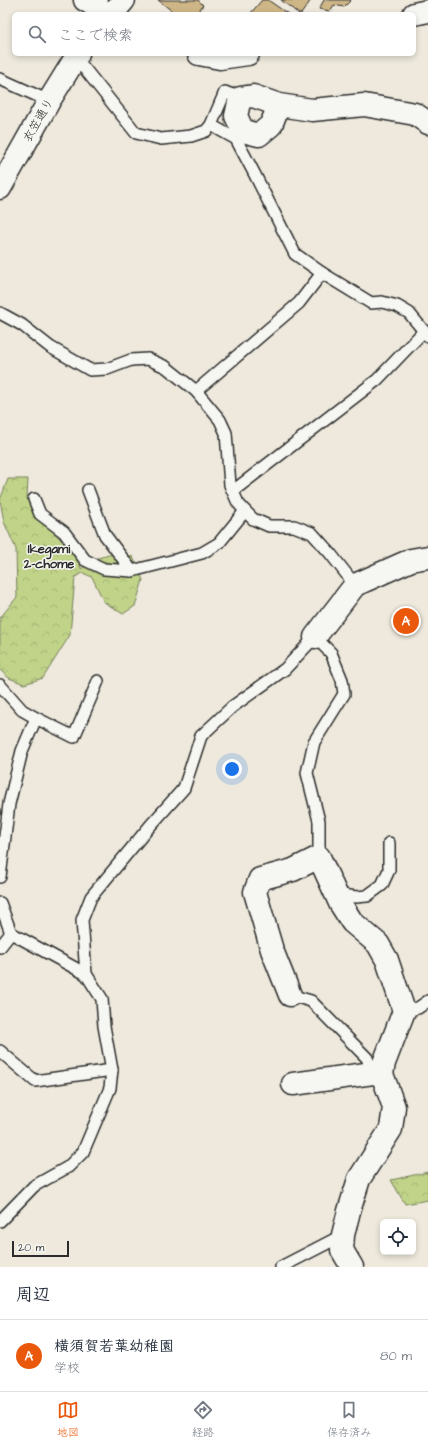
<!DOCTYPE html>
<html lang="ja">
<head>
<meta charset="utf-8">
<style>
	:root { --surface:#fff; --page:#f6f6f7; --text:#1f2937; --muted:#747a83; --line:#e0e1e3; --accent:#ea580c }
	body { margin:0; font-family:"Architects Daughter","Klee One",sans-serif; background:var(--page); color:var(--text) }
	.controls { position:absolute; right:12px; bottom:12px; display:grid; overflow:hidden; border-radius:6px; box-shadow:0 2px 6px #0003 }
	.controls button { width:36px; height:36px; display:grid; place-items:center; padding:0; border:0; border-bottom:1px solid var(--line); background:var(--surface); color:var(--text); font:20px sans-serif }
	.scale { position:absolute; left:12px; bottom:10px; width:57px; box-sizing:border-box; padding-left:4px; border:2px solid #2b2b2b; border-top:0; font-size:11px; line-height:14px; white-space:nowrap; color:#2b2b2b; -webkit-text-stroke:3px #f6f6f2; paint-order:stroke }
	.you { position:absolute; left:232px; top:769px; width:14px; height:14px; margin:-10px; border:3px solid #fff; border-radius:50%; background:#1a73e8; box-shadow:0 0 0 6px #1a73e833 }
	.badge { display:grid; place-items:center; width:26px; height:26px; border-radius:50%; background:var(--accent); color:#fff; font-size:13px; font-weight:700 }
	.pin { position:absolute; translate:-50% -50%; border:2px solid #fff; box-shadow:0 1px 4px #0006 }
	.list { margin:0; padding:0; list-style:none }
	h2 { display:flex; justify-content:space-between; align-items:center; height:52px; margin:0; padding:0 16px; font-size:17px }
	h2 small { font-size:13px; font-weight:400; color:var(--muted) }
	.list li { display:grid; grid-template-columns:26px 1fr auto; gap:12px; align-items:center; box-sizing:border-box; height:72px; padding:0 16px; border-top:1px solid var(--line) }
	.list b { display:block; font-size:15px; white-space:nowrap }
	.list p { margin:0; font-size:13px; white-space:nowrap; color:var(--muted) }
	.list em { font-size:13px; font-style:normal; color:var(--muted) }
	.icon { flex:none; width:22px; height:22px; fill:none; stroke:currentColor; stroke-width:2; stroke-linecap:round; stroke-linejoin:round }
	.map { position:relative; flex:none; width:428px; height:1267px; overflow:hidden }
	.search { position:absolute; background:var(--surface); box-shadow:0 2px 6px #0003; left:12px; right:12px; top:12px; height:44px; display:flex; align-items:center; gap:10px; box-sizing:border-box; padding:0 14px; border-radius:6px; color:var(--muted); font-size:15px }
	.sheet { height:124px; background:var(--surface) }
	nav { display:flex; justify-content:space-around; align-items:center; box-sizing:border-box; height:56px; border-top:1px solid var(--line); background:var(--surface); font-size:11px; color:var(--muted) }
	nav a { display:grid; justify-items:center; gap:2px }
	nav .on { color:var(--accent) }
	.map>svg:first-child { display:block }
	.forest { fill:url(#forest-crowns); stroke:#767f5a }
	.building { fill:#cfb686; stroke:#2b2b2b }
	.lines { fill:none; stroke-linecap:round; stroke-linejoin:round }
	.lane-casing { stroke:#2b2b2b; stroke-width:14 }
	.street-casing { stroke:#2b2b2b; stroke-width:25 }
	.secondary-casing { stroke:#2b2b2b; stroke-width:25 }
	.lane { stroke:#f6f6f2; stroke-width:11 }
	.street { stroke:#f6f6f2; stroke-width:22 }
	.secondary { stroke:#f6f6f2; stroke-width:22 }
	.labels { text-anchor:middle; stroke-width:3; stroke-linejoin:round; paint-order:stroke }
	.street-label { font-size:12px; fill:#2b2b2b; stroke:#f6f6f2 }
	.neighbourhood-label { font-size:13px; font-weight:bold; fill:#2b2b2b; stroke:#f6f6f2 }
</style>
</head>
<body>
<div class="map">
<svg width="428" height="1267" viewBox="0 0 428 1267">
	<defs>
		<pattern id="forest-crowns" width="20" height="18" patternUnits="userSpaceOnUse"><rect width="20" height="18" fill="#c0d388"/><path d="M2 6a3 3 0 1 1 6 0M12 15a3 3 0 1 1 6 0" fill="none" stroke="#a5b576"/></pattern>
	</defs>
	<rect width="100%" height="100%" fill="#eee9dc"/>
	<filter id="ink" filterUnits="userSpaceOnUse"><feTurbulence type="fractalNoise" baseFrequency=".025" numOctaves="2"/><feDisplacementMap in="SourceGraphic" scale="8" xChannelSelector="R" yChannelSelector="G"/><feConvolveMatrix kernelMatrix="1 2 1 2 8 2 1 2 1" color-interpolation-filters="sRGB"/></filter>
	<g filter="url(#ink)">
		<g class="forest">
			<path d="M8 479H28L27 498 36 514 79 558 81 569 94 559 120 552 133 557 143 580 135 606 123 614 104 602 92 577 83 573 75 577 70 635 43 678 24 684 9 678 0 670V618L17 597 16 549 4 522 0 500Z"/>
			<path d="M428 1172V1200L405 1204 391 1180Z"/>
		</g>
		<g class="building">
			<path d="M158 0H198L203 5 196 14H176Z"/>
			<path d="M262 0H268L288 14H250Z"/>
			<path d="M281 0H311L301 14H299Z"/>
			<path d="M324 0H351L344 7 334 5 330 11 319 9Z"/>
		</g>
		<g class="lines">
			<g class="lane-casing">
				<g id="lane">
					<path d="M76 58 136 133 161 139 191 136 206 131 211 125 225 92 240 98"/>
					<path d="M0 79 49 101"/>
					<path d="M211 125 236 139 253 171 295 254 322 273 371 303 382 302 397 306 409 313 428 336"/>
					<path d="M0 313 22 325 50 347 90 370 107 369 131 360 148 359 166 367 196 391 220 420 226 433 230 485 238 503 245 511 253 519 269 526H294L312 533 330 553 355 585"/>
					<path d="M196 391 299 303 322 273"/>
					<path d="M88 490 105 535 132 571"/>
					<path d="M233 491 377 380 424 331"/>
					<path d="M34 499 40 514 64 532 85 560 104 569 132 571 202 553 219 543 245 511"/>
					<path d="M0 685 22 710 36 718"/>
					<path d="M0 877 9 804 22 751 36 718 74 737 98 681"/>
					<path d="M336 894 356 897 367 896 382 885 389 870V843"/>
					<path d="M0 903 11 933"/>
					<path d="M0 947 11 933 86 974"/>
					<path d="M290 995 311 1001 367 1058 373 1073"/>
					<path d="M404 1011 418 1008 428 1001"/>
					<path d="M0 1051 35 1081 112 1070"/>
					<path d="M0 1221 34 1186 68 1167 83 1152 110 1088 112 1070 104 1026 102 999 86 974 82 920 91 897 150 826 184 788 201 736 232 707 285 669 315 637 331 653 342 680 344 694 314 742 307 773 319 821V857"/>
					<path d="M281 1267 343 1235"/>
				</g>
			</g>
			<g class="street-casing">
				<g id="street">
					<path d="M279 105 271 125 259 135 243 131 236 116 240 98 253 96 279 105 312 110 364 105 415 114 428 123"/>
					<path d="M315 637 355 585 411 560 428 557"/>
					<path d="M290 995 272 950 255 892 260 879 293 870 319 857 340 903 352 922 378 944 387 960 404 1011 384 1063 382 1074 394 1107 391 1129 359 1179 349 1211 343 1235 342 1250 352 1267"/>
					<path d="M293 1084 373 1073 382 1074"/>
				</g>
			</g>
			<g class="secondary-casing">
				<g id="secondary">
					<path d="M85 0 109 14"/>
					<path d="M112 14 124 0"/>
					<path d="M414 14 428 11"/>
					<path d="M199 54 220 58 248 54"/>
					<path d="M0 188 49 101 78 54"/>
				</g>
			</g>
			<use href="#lane" class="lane"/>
			<use href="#street" class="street"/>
			<use href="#secondary" class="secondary"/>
		</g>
	</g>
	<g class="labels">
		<g class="street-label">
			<text transform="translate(38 120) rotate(-60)" y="4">衣笠通り</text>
		</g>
		<g class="neighbourhood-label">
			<text x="49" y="553">Ikegami<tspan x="49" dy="15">2-chome</tspan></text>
		</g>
	</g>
</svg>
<div class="controls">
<button><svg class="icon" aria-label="locate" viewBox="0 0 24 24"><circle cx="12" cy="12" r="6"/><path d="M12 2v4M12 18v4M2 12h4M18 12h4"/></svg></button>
</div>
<div class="scale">20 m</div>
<div class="you"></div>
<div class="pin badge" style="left:406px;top:621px">A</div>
<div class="search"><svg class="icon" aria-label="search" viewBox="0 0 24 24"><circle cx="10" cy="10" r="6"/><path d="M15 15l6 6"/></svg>ここで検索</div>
</div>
<section class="sheet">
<h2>周辺<small></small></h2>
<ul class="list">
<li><span class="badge">A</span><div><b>横須賀若葉幼稚園</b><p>学校</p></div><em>80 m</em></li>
</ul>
</section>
<nav>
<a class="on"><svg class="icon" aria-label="map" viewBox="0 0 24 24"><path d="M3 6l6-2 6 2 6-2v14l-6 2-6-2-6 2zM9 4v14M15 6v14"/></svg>地図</a>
<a><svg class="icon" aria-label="directions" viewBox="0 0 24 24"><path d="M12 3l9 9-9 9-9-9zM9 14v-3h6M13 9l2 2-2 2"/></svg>経路</a>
<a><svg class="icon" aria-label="saved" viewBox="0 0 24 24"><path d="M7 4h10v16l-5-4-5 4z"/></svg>保存済み</a>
</nav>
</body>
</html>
